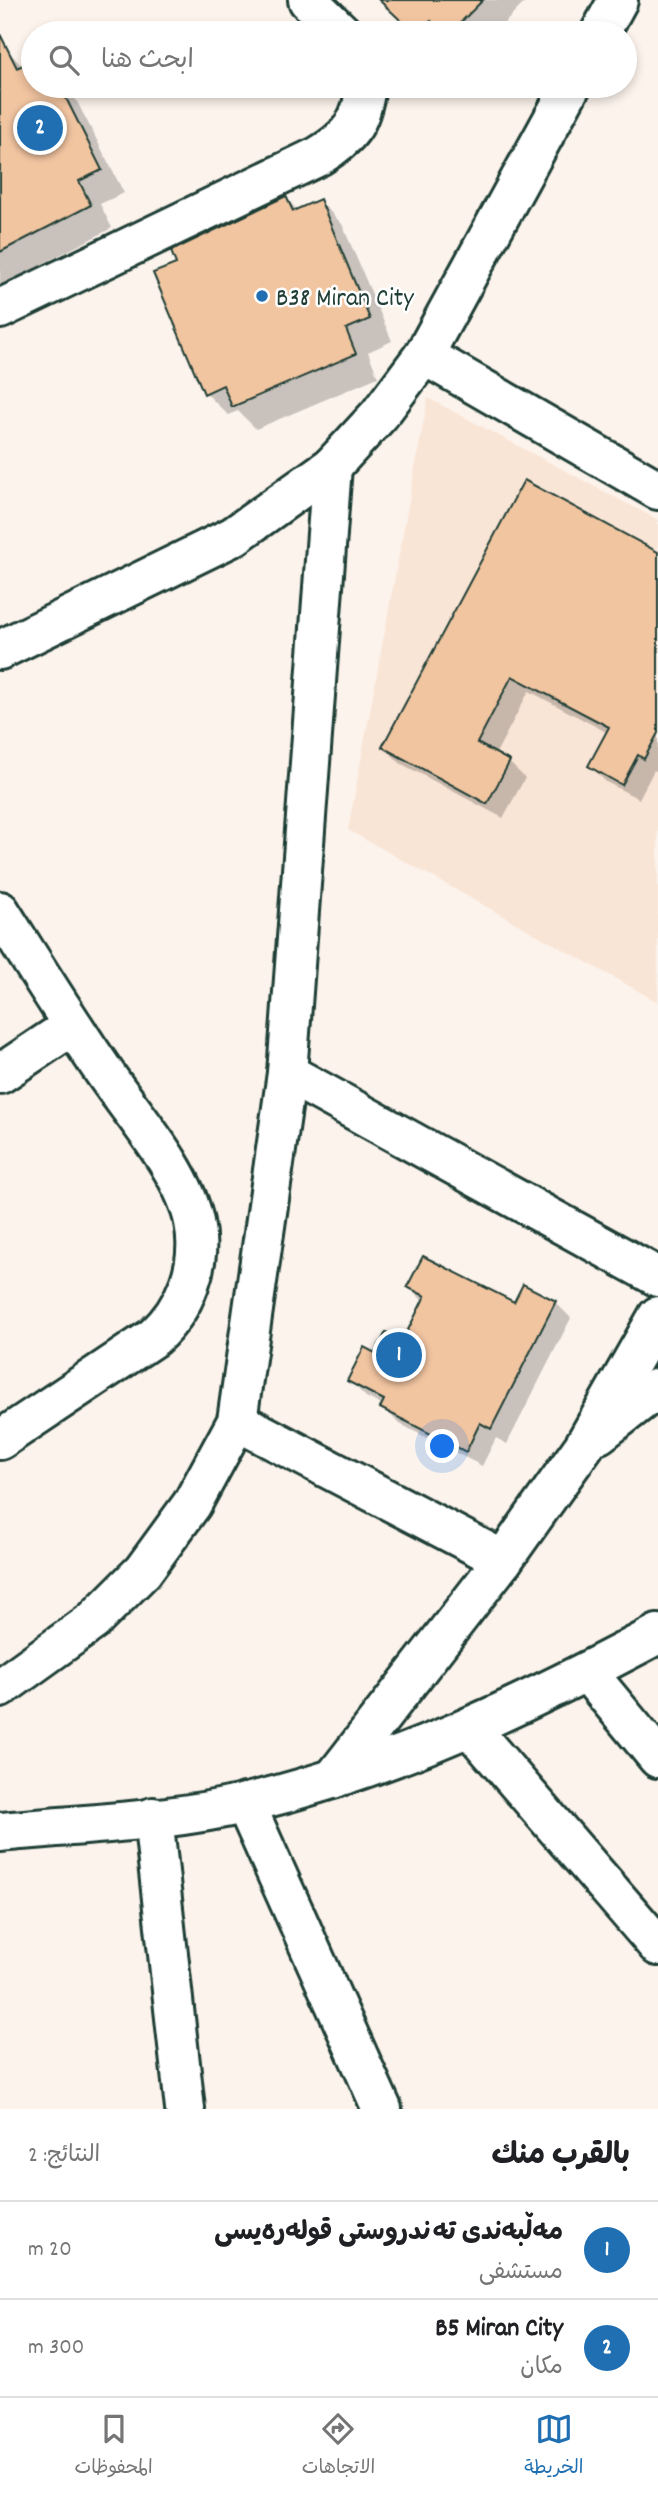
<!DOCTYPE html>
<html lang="ar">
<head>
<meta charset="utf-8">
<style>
	:root { --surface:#fff; --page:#f6f6f6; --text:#202124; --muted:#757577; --line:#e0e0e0; --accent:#1f6fb2 }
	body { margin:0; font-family:Dekko,"Playpen Sans Arabic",sans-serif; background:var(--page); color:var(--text); direction:rtl }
	.you { position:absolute; left:443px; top:1447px; width:24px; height:24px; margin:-18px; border:5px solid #fff; border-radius:50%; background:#1a73e8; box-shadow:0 0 0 10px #1a73e833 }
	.badge { display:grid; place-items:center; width:46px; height:46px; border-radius:50%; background:var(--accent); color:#fff; font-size:23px; font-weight:700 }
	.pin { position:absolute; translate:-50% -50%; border:4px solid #fff; box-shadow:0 2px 7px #0006 }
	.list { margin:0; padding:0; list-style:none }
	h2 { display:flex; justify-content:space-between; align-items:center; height:91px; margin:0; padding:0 28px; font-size:30px }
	h2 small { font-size:23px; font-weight:400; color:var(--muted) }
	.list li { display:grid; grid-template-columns:46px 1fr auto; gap:21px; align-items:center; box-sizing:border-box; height:98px; padding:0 28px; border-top:2px solid var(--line) }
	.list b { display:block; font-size:26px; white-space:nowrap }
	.list p { margin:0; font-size:23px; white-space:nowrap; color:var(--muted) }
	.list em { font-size:23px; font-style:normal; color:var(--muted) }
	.icon { flex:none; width:38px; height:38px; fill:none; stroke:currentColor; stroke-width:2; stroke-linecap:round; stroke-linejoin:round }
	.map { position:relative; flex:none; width:658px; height:2109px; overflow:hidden; direction:ltr }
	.search { position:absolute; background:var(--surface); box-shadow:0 4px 10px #0003; left:21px; right:21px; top:21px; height:77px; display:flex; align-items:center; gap:18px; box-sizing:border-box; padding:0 24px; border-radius:38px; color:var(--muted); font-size:26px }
	.sheet { height:287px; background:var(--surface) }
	nav { display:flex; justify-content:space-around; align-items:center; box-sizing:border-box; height:98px; border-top:2px solid var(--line); background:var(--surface); font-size:19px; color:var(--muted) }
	nav a { display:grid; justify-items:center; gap:4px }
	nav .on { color:var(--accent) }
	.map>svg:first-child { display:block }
	.built { fill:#f9e5d6 }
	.shadow { fill:#0003 }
	.building { fill:#f2c5a1; stroke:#1f3d34; stroke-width:2 }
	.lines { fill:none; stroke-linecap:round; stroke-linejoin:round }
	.minor-casing { stroke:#1f3d34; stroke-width:44 }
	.minor { stroke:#fff; stroke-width:38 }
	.poi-dot { fill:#1f6fb2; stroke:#fff; stroke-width:2.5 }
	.labels { text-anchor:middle; stroke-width:5; stroke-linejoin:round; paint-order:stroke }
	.poi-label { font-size:26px; fill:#1f3d34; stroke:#fff; text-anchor:start }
</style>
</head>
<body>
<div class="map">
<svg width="658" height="2109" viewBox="0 0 658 2109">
	<rect width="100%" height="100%" fill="#fcf3ec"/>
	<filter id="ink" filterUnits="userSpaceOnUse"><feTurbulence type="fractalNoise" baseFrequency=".0143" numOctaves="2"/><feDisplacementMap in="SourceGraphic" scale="14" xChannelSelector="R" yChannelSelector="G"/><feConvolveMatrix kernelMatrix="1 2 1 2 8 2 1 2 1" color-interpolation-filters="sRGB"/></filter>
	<g filter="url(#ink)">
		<path class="built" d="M428 398 658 520V1002L348 830Z"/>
		<g class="shadow">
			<path d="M381 0H527L495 33H415Z"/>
			<path d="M7 50 23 67 33 62V86H69L124 193 100 204 112 228 0 286V54Z"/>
			<path d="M286 198 298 211 320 201 342 224 392 341 368 352 378 377 256 429 238 411 228 415 206 393 178 265Z"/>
			<path d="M658 554V772L654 770 639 799 606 782 590 766 608 733 529 691 495 755 509 762 525 778 503 818 400 763 384 747Z"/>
			<path d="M409 1287 514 1305 555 1302 571 1318 507 1444 496 1438 482 1466 398 1423 383 1406 366 1397 350 1381 376 1356 403 1343 424 1302Z"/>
		</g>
		<g class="building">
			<path d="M379 0H483L450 33H443L431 21 419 33H414Z"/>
			<path d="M0 34 17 68 33 60V86H60L102 170 79 181 91 205 0 252Z"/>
			<path d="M286 196 293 211 320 199 370 319 346 329 356 354 232 407 223 385 204 394 153 273 176 264 171 251Z"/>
			<path d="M524 480 658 552V733L644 759 638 755 622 785 588 766 609 727 512 676 477 743 510 761 487 804 382 747Z"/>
			<path d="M423 1256 514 1302 523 1284 556 1301 491 1429 480 1423 466 1452 380 1408 384 1400 347 1381 364 1347 375 1353 386 1332 403 1340 425 1296 407 1287Z"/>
		</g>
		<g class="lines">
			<g class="minor-casing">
				<g id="minor">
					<path d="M308 0 342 33"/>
					<path d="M600 33 618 0"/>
					<path d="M0 309 319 156C350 137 361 123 366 86"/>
					<path d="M424 355 658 490"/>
					<path d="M0 650 234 536 332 466 379 415 424 355 571 86"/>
					<path d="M0 911C34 965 68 1020 104 1072 133 1115 184 1171 194 1222 203 1264 185 1309 154 1337L0 1440"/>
					<path d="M287 1073 658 1277"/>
					<path d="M0 1074 72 1026"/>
					<path d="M237 1421 503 1560"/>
					<path d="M599 1434 658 1388"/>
					<path d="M587 1672 658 1758"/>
					<path d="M0 1688 93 1621 143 1571 192 1504 237 1421 287 1073 332 466"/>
					<path d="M471 1729 658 1946"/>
					<path d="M333 1779 503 1560 584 1446 658 1316"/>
					<path d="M245 1803 382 2109"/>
					<path d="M153 1817 185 2109"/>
					<path d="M0 1832C80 1824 169 1822 247 1803 395 1767 525 1705 658 1634"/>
				</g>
			</g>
			<use href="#minor" class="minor"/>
		</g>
	</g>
	<circle class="poi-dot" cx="262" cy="296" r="7"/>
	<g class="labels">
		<g class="poi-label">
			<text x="276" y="305">B38 Miran City</text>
		</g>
	</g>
</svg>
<div class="you"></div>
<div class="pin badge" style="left:399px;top:1355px">1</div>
<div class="pin badge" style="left:40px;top:128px">2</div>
<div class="search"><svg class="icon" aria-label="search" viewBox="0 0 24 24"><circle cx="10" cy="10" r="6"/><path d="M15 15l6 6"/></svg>ابحث هنا</div>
</div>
<section class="sheet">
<h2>بالقرب منك<small>النتائج: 2</small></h2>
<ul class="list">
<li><span class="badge">1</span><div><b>مەڵبەندی تەندروستی قولەرەیسی</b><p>مستشفى</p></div><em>20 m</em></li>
<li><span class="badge">2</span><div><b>B5 Miran City</b><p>مكان</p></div><em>300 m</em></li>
</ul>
</section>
<nav>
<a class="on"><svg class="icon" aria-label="map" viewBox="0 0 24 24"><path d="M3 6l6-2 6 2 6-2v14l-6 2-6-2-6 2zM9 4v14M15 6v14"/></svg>الخريطة</a>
<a><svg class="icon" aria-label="directions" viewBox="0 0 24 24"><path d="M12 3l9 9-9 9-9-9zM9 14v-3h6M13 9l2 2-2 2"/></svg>الاتجاهات</a>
<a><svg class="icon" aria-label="saved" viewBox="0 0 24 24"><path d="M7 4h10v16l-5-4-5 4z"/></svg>المحفوظات</a>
</nav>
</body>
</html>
